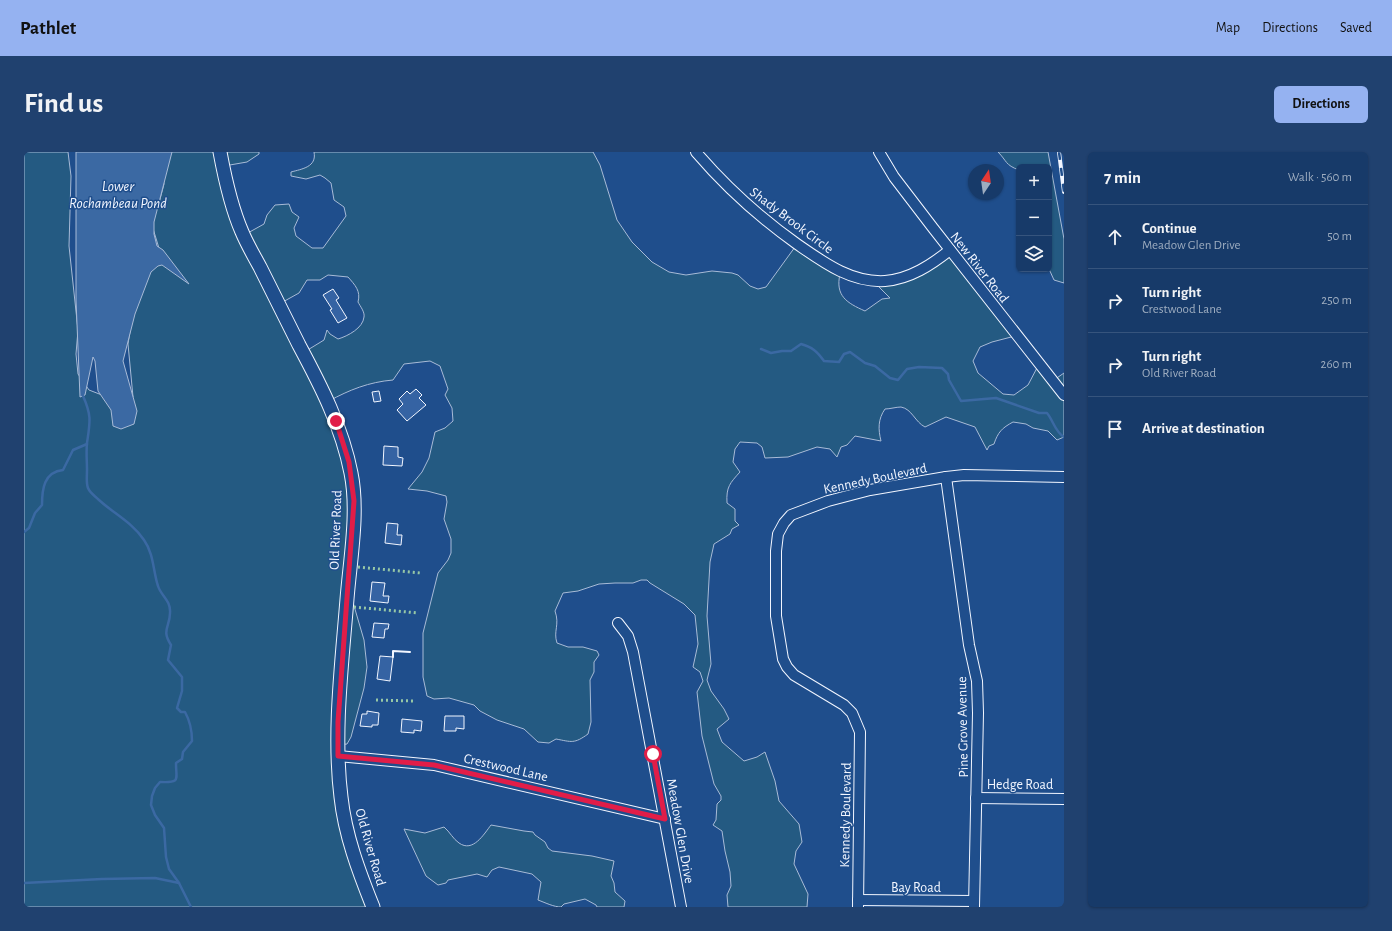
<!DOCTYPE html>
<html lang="en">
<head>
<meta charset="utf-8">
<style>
	:root { --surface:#173a69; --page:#20416f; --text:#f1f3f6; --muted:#9eadc0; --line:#36547d; --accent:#95b2f1 }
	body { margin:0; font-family:"Alegreya Sans",sans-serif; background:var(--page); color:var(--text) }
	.controls { position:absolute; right:12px; top:12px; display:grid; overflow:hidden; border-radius:6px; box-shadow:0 1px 3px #0004 }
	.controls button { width:36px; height:36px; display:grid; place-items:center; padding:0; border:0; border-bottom:1px solid var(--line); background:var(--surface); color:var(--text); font:20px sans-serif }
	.compass { position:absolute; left:944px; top:12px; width:36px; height:36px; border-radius:50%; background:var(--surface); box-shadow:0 1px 3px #0004; rotate:13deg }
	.stop { position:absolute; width:12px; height:12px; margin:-9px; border:3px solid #e11d48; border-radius:50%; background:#fff }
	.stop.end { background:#e11d48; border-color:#fff; box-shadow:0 1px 4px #0008 }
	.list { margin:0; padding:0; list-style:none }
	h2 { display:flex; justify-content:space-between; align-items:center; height:52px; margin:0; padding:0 16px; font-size:17px }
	h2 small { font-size:13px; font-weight:400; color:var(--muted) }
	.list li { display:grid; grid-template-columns:26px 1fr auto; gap:12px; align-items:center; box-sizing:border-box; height:64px; padding:0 16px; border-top:1px solid var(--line) }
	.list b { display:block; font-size:15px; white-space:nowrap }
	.list p { margin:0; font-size:13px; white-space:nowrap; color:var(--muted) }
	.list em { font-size:13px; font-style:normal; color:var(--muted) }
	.icon { flex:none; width:22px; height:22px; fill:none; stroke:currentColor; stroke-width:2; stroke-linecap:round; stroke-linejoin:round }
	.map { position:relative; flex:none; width:1040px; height:755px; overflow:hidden; border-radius:6px }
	header { display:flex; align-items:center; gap:24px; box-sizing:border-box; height:56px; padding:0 20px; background:var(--accent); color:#111 }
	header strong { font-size:19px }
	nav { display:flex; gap:22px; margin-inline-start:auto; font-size:14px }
	.intro { display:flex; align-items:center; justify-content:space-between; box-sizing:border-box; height:96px; padding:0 24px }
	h1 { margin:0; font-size:28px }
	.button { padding:10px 18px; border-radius:6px; background:var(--accent); color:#111; font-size:14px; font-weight:700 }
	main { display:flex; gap:24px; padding:0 24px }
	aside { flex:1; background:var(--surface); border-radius:6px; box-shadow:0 1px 3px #0004 }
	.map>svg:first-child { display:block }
	.green { fill:#245a82; stroke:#a8bbd7; fill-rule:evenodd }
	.water { fill:#3b69a3; stroke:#a8bbd7 }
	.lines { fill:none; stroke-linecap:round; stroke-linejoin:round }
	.stream { stroke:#3b69a3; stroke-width:2.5 }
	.building { fill:#3563a3; stroke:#f2f6ff }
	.minor-casing { stroke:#f2f6ff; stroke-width:12 }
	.major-casing { stroke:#f2f6ff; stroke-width:15 }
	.minor { stroke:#1f4e8c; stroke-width:10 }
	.major { stroke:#1f4e8c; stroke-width:13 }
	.rail-casing { stroke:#f2f6ff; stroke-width:4 }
	.rail { stroke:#1f4e8c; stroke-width:2.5; stroke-dasharray:8; stroke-linecap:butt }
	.hedge { stroke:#97c8a6; stroke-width:3; stroke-dasharray:2 3; stroke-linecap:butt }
	.wall { stroke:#f2f6ff; stroke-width:2 }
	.route { stroke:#e11d48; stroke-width:5 }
	.labels { text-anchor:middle; stroke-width:3; stroke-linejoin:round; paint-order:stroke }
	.street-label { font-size:14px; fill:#f2f6ff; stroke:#1f4e8c }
	.water-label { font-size:15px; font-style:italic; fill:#f2f6ff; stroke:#1f4e8c }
</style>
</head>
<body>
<header>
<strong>Pathlet</strong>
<nav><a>Map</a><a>Directions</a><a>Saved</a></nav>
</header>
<div class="intro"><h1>Find us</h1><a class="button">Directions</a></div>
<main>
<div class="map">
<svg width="1040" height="755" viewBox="0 0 1040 755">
	<rect width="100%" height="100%" fill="#1f4e8c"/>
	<g class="green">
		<path d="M0 0H44L47 24 45 94 54 178 52 202 54 222 65 238 83 245H109L104 192 112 142 117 125 138 106 127 70 135 51 140 32 134 0H235V2L223 10 200 14 222 82 240 72 243 63 251 53 265 52 268 60 275 65 270 76 272 84 288 96H299L322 64 320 55 310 48 307 31 301 26 296 23 282 27 267 24V20C278 17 293 15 290 0H569L576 13 593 68 608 90 628 110 645 120 662 123 688 119 708 121 714 123 726 134 734 137 742 135 771 95 816 122C811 144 823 151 841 159L858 147 866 146 849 129 879 126 926 98 991 184 968 190 956 195 949 209 954 221 979 242 990 243 1004 233 1014 214 1027 230 1040 221V285L1033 288 1024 279 1009 276 1002 272 989 270C978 276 974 280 970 292L965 294 963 298 951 275 922 265 901 275C891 270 888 257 877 255 872 255 866 257 861 257 854 267 854 277 857 289L831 284 823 293 817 295 813 305 806 297 793 295 764 305 741 306 738 295 733 291 716 290 711 297 709 310 716 320C706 331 702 335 703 351L711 357V369L715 373 708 377 706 382 690 392 686 410 683 464 687 512 683 528 687 539 700 557 705 567 693 577 698 590 720 609 733 605 741 600 751 629 755 649 775 672 778 690 772 699 770 712 784 742 783 755H704L703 743 707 734 706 720 701 699 698 679 689 673 692 668 693 652 697 648V644L690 632 678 584 673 540 679 529 676 520 669 515 674 492 671 463 660 452 626 431 623 428H617L609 431H591L575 432 554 439 539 441 531 459C536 473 529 479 533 491L544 495H559L573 499 575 503 570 510V520L566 528 567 570 564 582C550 592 548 590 532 587L525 591 514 590 500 577 473 568 456 559 450 553 425 546 410 547 403 544 399 525V481L414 421 424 408 427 401V387L420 367 423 350 422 344 403 339 384 337 398 320 405 306 411 280 421 276 429 269 428 256 421 243 424 237 416 214 406 209 380 212 369 228C345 230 325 238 305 249L325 318 328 447 340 488 343 515 340 536 327 585 323 592 314 593 312 612 346 755H0ZM304 123 324 125C331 133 337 139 334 150 336 154 341 160 340 165 339 176 324 184 314 187L306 182 303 178 300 188 282 199 257 151 275 141 283 128H296Z"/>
		<path d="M974 0H1024L1040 87V131L1030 128 1025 117V15H995V18C981 13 983 9 974 0Z"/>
		<path d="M467 673 500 679 509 680 511 683 521 690 524 696 528 699 568 704 590 709 587 724 590 731 591 740 601 749 600 755H573L572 753 561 747 540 752 537 755C530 755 522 751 514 748L517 730 508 722 475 715 468 718 463 725 453 722 424 728 422 731 414 733 402 724 380 677 401 681 420 675C426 680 429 687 435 691 449 701 460 682 467 673Z"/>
	</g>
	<path class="water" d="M52 0H148L130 70V82L133 94 139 98 165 132 138 113 134 114 127 120 111 162 99 209 113 259 110 272 97 277 89 274 87 258 74 239 71 209 69 205 61 243 56 245 52 148Z"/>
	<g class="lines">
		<g class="stream">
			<path d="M737 197 747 201 758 199H767L777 192C788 195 793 199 800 209L815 210 820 202 826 200 841 211 851 214 866 226 874 228 883 217 895 215 918 216 924 222 925 228 937 249 972 246 1015 261H1023C1029 268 1031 280 1040 285"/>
			<path d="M59 244C68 264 66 270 63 291 62 300 63 309 63 318 63 324 62 331 64 336 66 341 71 344 75 348 89 361 109 371 120 388 130 402 129 419 134 434 137 444 147 448 146 461 146 475 137 478 147 493L144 508 158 525V539L153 556 157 560H161C166 569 168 578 168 589L159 600 158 607 152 611C152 628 157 631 136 630L131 636 128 644 127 653 131 663 140 676 142 705 145 717 155 731 167 755"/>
			<path d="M0 380 5 376 11 361 18 353C18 337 20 320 39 318L49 298 63 292"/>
			<path d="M0 731 78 727 131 726 155 731"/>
		</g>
	</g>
	<g class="building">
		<path d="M309 137 315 146 312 148 323 166 314 171 306 158 308 157 299 143Z"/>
		<path d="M392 237 398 243 395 246 402 253 383 269 373 258 379 252 375 247 383 239 386 242Z"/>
		<path d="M355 239 357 249 350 250 348 240Z"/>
		<path d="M360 294 374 295V305L379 306 378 314 359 313Z"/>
		<path d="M363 371 374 372 373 383H378L377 393 361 391Z"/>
		<path d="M348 430 361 431 359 444H365L364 451 346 449Z"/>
		<path d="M350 471 365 472 364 477H361L360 486 348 485Z"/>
		<path d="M356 504 369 505 366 529 353 527Z"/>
		<path d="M343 559 355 561 354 573H348V575L336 574 338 562H343Z"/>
		<path d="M421 564H440V577L432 576V579H420Z"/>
		<path d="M378 567 398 569 397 579 390 578V581L377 580Z"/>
	</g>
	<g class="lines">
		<g class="minor-casing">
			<g id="minor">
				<path d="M672 0C702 35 735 65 773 92 799 110 827 131 861 129 886 127 907 113 926 98"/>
				<path d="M855 0 870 25 909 76 1040 243"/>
				<path d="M922 325 945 493 953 529 954 561 950 755"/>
				<path d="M594 471 604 484 609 500 657 755"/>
				<path d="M314 604 410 613 641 667"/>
				<path d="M952 646 1040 647"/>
				<path d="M834 748 950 749"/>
				<path d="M834 755 836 580 828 561 820 553 770 523 763 515 759 507 752 464V399L754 382 760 371 767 363 804 349 846 338 922 325 940 323 1040 325"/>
			</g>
		</g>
		<g class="major-casing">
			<path id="major" d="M196 0C201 27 207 55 218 80 223 92 230 104 236 115 249 141 262 167 275 193 297 234 318 275 327 321 335 360 326 408 323 447 318 511 309 581 317 645 321 683 335 720 349 755"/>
		</g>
		<use href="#minor" class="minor"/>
		<use href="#major" class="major"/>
		<g class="rail-casing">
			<path id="rail" d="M1035 0 1040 40"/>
		</g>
		<use href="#rail" class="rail"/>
		<g class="hedge">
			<path d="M334 415 397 421"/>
			<path d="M330 455 394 461"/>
			<path d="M352 548 391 549"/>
		</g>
		<path class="wall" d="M369 505V499L386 500"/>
	</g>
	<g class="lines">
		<path class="route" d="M312 269 325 310 330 349 314 570V604L410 613 641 667 629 602"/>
	</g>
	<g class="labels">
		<g class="street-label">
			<text transform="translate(768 68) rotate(37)" y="5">Shady Brook Circle</text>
			<text transform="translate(956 115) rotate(52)" y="5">New River Road</text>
			<text transform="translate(851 326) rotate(-12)" y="5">Kennedy Boulevard</text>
			<text transform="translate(311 378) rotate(-88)" y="5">Old River Road</text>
			<text transform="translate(938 575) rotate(-91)" y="5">Pine Grove Avenue</text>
			<text transform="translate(482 615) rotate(13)" y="5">Crestwood Lane</text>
			<text x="996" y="637">Hedge Road</text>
			<text transform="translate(821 663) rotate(-89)" y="5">Kennedy Boulevard</text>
			<text transform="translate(657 679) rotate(80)" y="5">Meadow Glen Drive</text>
			<text transform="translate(347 695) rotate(74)" y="5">Old River Road</text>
			<text x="892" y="740">Bay Road</text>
		</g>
		<g class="water-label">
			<text x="94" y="39">Lower<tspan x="94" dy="17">Rochambeau Pond</tspan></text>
		</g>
	</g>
</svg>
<div class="controls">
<button>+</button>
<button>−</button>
<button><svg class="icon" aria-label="layers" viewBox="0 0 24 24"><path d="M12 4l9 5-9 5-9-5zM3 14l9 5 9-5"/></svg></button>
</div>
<svg class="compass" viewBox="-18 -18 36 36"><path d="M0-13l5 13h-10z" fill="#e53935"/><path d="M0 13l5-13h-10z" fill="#9eadc0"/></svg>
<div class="stop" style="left:629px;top:602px"></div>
<div class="stop end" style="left:312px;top:269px"></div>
</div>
<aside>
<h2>7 min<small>Walk · 560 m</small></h2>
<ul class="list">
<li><svg class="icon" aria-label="ahead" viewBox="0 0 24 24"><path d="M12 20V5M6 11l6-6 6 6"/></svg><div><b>Continue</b><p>Meadow Glen Drive</p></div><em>50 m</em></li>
<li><svg class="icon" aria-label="right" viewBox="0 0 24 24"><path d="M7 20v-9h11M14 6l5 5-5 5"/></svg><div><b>Turn right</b><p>Crestwood Lane</p></div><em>250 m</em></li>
<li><svg class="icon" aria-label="right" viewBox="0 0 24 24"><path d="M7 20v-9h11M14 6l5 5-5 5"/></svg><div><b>Turn right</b><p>Old River Road</p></div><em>260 m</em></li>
<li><svg class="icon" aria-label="arrive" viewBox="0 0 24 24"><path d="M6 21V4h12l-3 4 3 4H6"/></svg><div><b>Arrive at destination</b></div></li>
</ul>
</aside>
</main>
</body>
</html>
